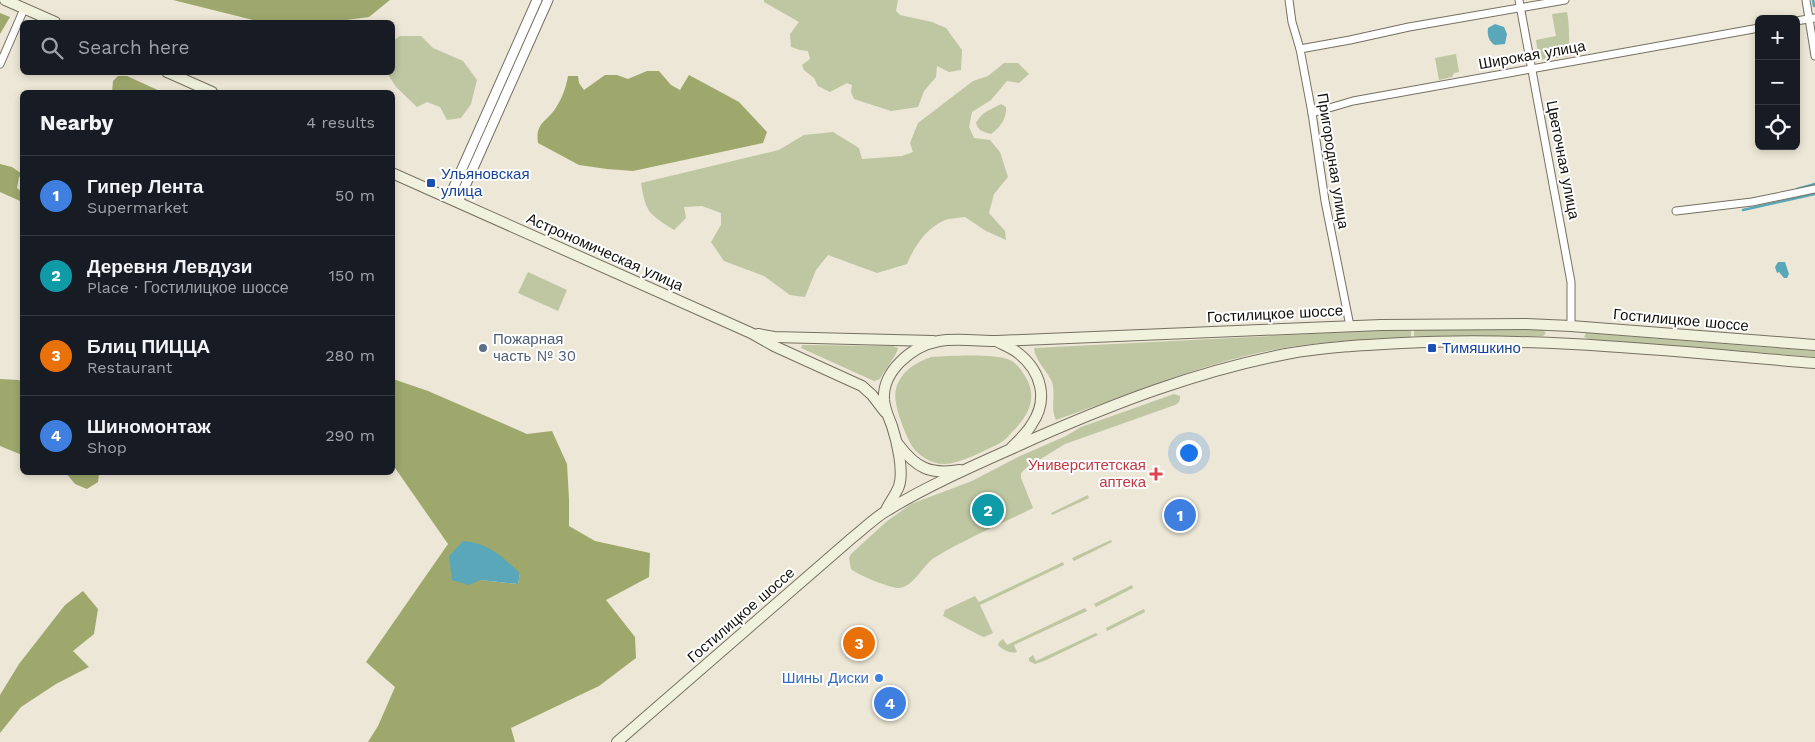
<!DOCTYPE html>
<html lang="en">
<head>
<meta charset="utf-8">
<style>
	:root { --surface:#171b24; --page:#20242c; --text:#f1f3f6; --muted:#9ea1a6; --line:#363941; --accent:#ea580c }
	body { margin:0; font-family:"Work Sans",sans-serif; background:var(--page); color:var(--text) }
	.controls { position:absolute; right:15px; top:15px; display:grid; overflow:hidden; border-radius:8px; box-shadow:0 2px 8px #0003 }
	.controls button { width:45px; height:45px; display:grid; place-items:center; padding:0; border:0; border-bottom:1px solid var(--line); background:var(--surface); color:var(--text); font:25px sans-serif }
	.you { position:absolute; left:1188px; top:452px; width:18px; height:18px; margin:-12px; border:4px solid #fff; border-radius:50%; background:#1a73e8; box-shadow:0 0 0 8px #1a73e833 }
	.badge { display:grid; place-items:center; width:32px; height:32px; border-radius:50%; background:var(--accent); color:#fff; font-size:16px; font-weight:700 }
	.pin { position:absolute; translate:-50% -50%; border:2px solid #fff; box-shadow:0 1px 5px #0006 }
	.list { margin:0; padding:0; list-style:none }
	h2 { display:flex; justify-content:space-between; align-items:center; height:65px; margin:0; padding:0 20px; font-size:21px }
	h2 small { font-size:16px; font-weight:400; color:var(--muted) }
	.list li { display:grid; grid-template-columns:32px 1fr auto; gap:15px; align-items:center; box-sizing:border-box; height:80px; padding:0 20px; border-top:1px solid var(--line) }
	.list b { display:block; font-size:19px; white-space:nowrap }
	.list p { margin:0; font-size:16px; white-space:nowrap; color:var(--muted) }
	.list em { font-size:16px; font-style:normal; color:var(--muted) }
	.icon { flex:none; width:28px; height:28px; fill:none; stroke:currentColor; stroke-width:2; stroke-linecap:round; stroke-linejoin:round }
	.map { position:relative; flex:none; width:1815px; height:742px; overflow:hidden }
	.search { position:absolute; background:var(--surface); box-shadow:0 2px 8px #0003; left:20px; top:20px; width:375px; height:55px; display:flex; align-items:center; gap:12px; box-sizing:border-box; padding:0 18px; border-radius:8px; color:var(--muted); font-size:19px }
	.panel { position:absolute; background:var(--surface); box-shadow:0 2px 8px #0003; left:20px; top:90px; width:375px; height:385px; border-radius:8px }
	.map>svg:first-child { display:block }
	.green { fill:#bfc6a2 }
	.forest { fill:#9ea86c; fill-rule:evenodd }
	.water { fill:#59a7b9 }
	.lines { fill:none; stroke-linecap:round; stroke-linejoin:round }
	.stream { stroke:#59a7b9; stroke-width:2.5 }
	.minor-casing { stroke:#757062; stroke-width:9 }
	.tertiary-casing { stroke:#757062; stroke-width:11 }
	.secondary-casing { stroke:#757062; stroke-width:12 }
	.minor { stroke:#fff; stroke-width:7 }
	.tertiary { stroke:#fff; stroke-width:9 }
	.secondary { stroke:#f1f2dd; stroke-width:10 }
	.transit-dot { fill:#1a4fb4; stroke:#fff; stroke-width:2 }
	.service-dot { fill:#5c6f8a; stroke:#fff; stroke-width:2 }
	.health-dot { fill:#e0444e; stroke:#fff; stroke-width:2 }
	.shop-dot { fill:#3f7fe0; stroke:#fff; stroke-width:2 }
	.labels { text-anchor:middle; stroke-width:4; stroke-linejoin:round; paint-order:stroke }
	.street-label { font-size:15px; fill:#110f0a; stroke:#fff }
	.transit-label { font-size:15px; fill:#164399; stroke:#fff; text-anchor:start }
	.service-label { font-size:15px; fill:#4e5e75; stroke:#fff; text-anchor:start }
	.health-label { font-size:15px; fill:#be3a42; stroke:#fff; text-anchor:end }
	.shop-label { font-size:15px; fill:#366cbe; stroke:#fff; text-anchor:end }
</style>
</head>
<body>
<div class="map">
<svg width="1815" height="742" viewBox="0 0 1815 742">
	<rect width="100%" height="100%" fill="#ece7d6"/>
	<g class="green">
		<path d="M764 0H898L896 11 900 15 932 22 946 28 962 50 961 70 949 72 937 66 936 77 924 91 918 107 891 111 854 99 851 92 852 85 847 83 830 92 818 86 814 78 804 70 802 65 810 59 808 51 800 50 791 47 790 34 799 22 764 2Z"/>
		<path d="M1567 12C1570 26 1568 41 1571 56L1539 60 1536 40 1556 36 1552 14Z"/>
		<path d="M400 36H421L433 48 463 61 477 80 471 104 461 118 447 120 440 107 427 102 417 107 396 87 387 73 392 72 393 41Z"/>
		<path d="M1456 54 1459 72 1454 73 1452 77 1439 80 1435 58Z"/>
		<path d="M1004 63H1018L1029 74 1019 83 1007 81 991 100 972 112 969 127 974 138 990 140 1000 152 1008 177 994 194 989 213 1005 231 1006 240 986 231 965 217C959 218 951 218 945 220 926 228 914 247 907 264L877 273 828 255 816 270 805 297 790 295 764 276 724 261 711 242 721 225V213L702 206 684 207 686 218 674 230C648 213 646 213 641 183L779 150 804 135 833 132 859 148 862 159 902 156 913 152 910 143 918 123 973 81 988 76Z"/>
		<path d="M1001 104 1006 107C1007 118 1000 128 991 134 984 132 978 131 976 123 984 110 989 111 1001 104Z"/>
		<path d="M528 272 567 290 558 311 518 293Z"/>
		<path d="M1411 329V337C1370 339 1329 341 1289 347 1209 360 1132 394 1056 420 1050 408 1056 396 1052 382 1047 370 1035 361 1034 348Z"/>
		<path d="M1414 329 1543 330 1546 333 1543 336H1414Z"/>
		<path d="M1586 333 1815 351V357L1589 339 1584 337Z"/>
		<path d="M802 345 893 346 898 348C897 355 884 371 880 379L874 381 801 348Z"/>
		<path d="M931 357C950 356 993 353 1010 360 1016 363 1020 368 1023 373 1038 394 1031 413 1014 430 1010 434 1006 440 1000 443 986 450 959 464 944 464 932 464 918 456 912 446 905 434 892 402 896 389 901 371 915 363 931 357Z"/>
		<path d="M1174 394 1180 396C1180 401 1179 403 1175 405L1065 444 1026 468 1021 473V478L1033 508C1001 524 965 539 934 558 922 566 915 585 900 588 892 589 858 575 851 569L849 558 851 554 886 522 911 504 972 481 1020 456 1066 436 1081 427Z"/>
		<path d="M1088 495 1089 498 1052 515 1051 513Z"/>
		<path d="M1111 540 1112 542 1074 561 1072 558Z"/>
		<path d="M1063 562 1064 565 980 605 993 633 984 637 981 636 943 616 945 610 975 596 979 602Z"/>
		<path d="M1132 585 1133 588 1096 607 1094 604Z"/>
		<path d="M1085 608 1087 611 1014 645 1017 652C1011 654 1003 650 998 645L999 642 1003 639 1007 645Z"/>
		<path d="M1144 609 1145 612 1107 631 1106 628Z"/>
		<path d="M1096 633 1098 635 1044 661 1035 664 1029 661V658L1033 655 1036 661Z"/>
	</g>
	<g class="forest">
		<path d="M173 0H390L369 17 331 22H261Z"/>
		<path d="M0 13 10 17 0 34Z"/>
		<path d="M647 71H659L671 85 680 90 689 75 739 102 767 132 763 143 633 171 607 169 579 165 538 143C535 121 548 122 557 106 563 96 566 87 568 76H578L579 83 584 90 605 75H617L628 79Z"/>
		<path d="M118 76H127L162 92H112L113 81Z"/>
		<path d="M0 164 12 167 22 174 19 177 17 188 22 192V200L20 201 0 192Z"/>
		<path d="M0 379 19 380 22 383V455L0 446Z"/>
		<path d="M393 379 428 391 527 434 552 431 567 464 569 499V526L595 541 650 553 649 577 606 600 635 637 636 658 599 686 511 728 515 742H368L378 726 395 687 366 662 448 544 393 465ZM520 573 518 584 480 580Z"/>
		<path d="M66 473H99L98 482 87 489 75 484Z"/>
		<path d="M83 591 98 609 94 634 73 651 89 667 56 684 21 707 0 733V695L19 664 65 605Z"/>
	</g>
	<g class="water">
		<path d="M1495 24 1504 27 1507 34 1505 44 1495 45C1489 42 1487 35 1488 28Z"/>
		<path d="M1778 262H1785L1789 274 1787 278H1784L1779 272 1777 273 1775 267Z"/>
		<path d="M463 541C489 543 501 556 520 573L518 584 480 580 469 585 452 580 449 556Z"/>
	</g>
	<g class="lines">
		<g class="stream">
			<path d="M1813 0 1814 6"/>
			<path d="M1797 189 1815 184"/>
			<path d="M1743 210 1815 194"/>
		</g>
		<g class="minor-casing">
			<g id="minor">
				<path d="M1289 0 1292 22 1300 49 1312 113 1325 201 1350 326"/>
				<path d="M1519 0 1571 282V326"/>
				<path d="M1806 0 1815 56"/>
				<path d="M1796 21 1815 18"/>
				<path d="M1300 49 1350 40 1409 27 1565 0"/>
				<path d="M0 64 24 9"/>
				<path d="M1312 113 1353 101 1759 28"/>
				<path d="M1676 211 1752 202 1815 189"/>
			</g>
		</g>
		<g class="tertiary-casing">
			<g id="tertiary">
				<path d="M449 198 537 0"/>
				<path d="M458 202 548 0"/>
			</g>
		</g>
		<g class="secondary-casing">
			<g id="secondary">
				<path d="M5 0 55 22"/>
				<path d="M167 72 212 92"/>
				<path d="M392 173 751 333 774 346 862 386 872 395 885 412"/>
				<path d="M758 334 774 337 933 341"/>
				<path d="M998 342C1004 345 1012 348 1018 353 1041 371 1049 399 1032 424 1027 433 1019 440 1012 447"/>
				<path d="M898 444C916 468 930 475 960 470"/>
				<path d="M886 510C890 502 896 494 899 486 904 471 897 441 892 426 889 418 885 410 884 400 882 371 912 346 939 341 954 338 981 341 997 341L1381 325 1526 324 1571 326 1815 345"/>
				<path d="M617 742 852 538C864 529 875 517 888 510 934 482 985 461 1033 439 1115 403 1198 371 1286 354 1324 347 1363 345 1402 343 1540 336 1678 352 1815 363"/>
			</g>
		</g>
		<use href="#minor" class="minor"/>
		<use href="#tertiary" class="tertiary"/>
		<use href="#secondary" class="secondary"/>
	</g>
	<g class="transit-dot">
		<rect x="426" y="178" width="10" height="10" rx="2.5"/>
		<rect x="1427" y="343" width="10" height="10" rx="2.5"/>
	</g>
	<circle class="service-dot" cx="483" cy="348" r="5"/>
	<path class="health-dot" d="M1153.5 466.5h5v5h5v5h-5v5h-5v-5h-5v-5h5z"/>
	<circle class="shop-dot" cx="879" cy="678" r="5"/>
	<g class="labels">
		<g class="street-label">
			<text transform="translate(1532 55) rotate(-10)" y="5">Широкая улица</text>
			<text transform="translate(1563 160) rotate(79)" y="5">Цветочная улица</text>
			<text transform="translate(1333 161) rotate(81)" y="5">Пригородная улица</text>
			<text transform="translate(605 252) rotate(24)" y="5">Астрономическая улица</text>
			<text transform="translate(1275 314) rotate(-3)" y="5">Гостилицкое шоссе</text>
			<text transform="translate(1681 320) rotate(5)" y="5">Гостилицкое шоссе</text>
			<text transform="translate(741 615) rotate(-41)" y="5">Гостилицкое шоссе</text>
		</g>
		<g class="transit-label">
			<text x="441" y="179">Ульяновская<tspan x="441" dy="17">улица</tspan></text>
			<text x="1442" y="353">Тимяшкино</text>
		</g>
		<g class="service-label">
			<text x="493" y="344">Пожарная<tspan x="493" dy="17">часть № 30</tspan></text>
		</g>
		<g class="health-label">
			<text x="1146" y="470">Университетская<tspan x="1146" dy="17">аптека</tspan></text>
		</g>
		<g class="shop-label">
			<text x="869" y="683">Шины Диски</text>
		</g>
	</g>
</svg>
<div class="controls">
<button>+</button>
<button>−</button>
<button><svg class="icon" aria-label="locate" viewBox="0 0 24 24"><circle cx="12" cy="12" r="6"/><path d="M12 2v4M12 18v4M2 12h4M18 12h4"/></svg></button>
</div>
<div class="you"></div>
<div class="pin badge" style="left:1180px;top:515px;background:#3f7fe0">1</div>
<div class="pin badge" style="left:988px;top:510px;background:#0f9aa8">2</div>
<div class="pin badge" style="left:859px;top:643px;background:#e8710a">3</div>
<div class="pin badge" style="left:890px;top:703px;background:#3f7fe0">4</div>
<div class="search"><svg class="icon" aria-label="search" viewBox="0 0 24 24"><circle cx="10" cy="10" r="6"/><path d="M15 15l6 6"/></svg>Search here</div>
<section class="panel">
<h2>Nearby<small>4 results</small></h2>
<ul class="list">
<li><span class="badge" style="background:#3f7fe0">1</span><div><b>Гипер Лента</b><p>Supermarket</p></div><em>50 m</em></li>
<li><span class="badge" style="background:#0f9aa8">2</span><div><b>Деревня Левдузи</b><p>Place · Гостилицкое шоссе</p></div><em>150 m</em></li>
<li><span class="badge" style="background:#e8710a">3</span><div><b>Блиц ПИЦЦА</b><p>Restaurant</p></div><em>280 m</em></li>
<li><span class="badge" style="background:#3f7fe0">4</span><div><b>Шиномонтаж</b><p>Shop</p></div><em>290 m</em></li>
</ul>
</section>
</div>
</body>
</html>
